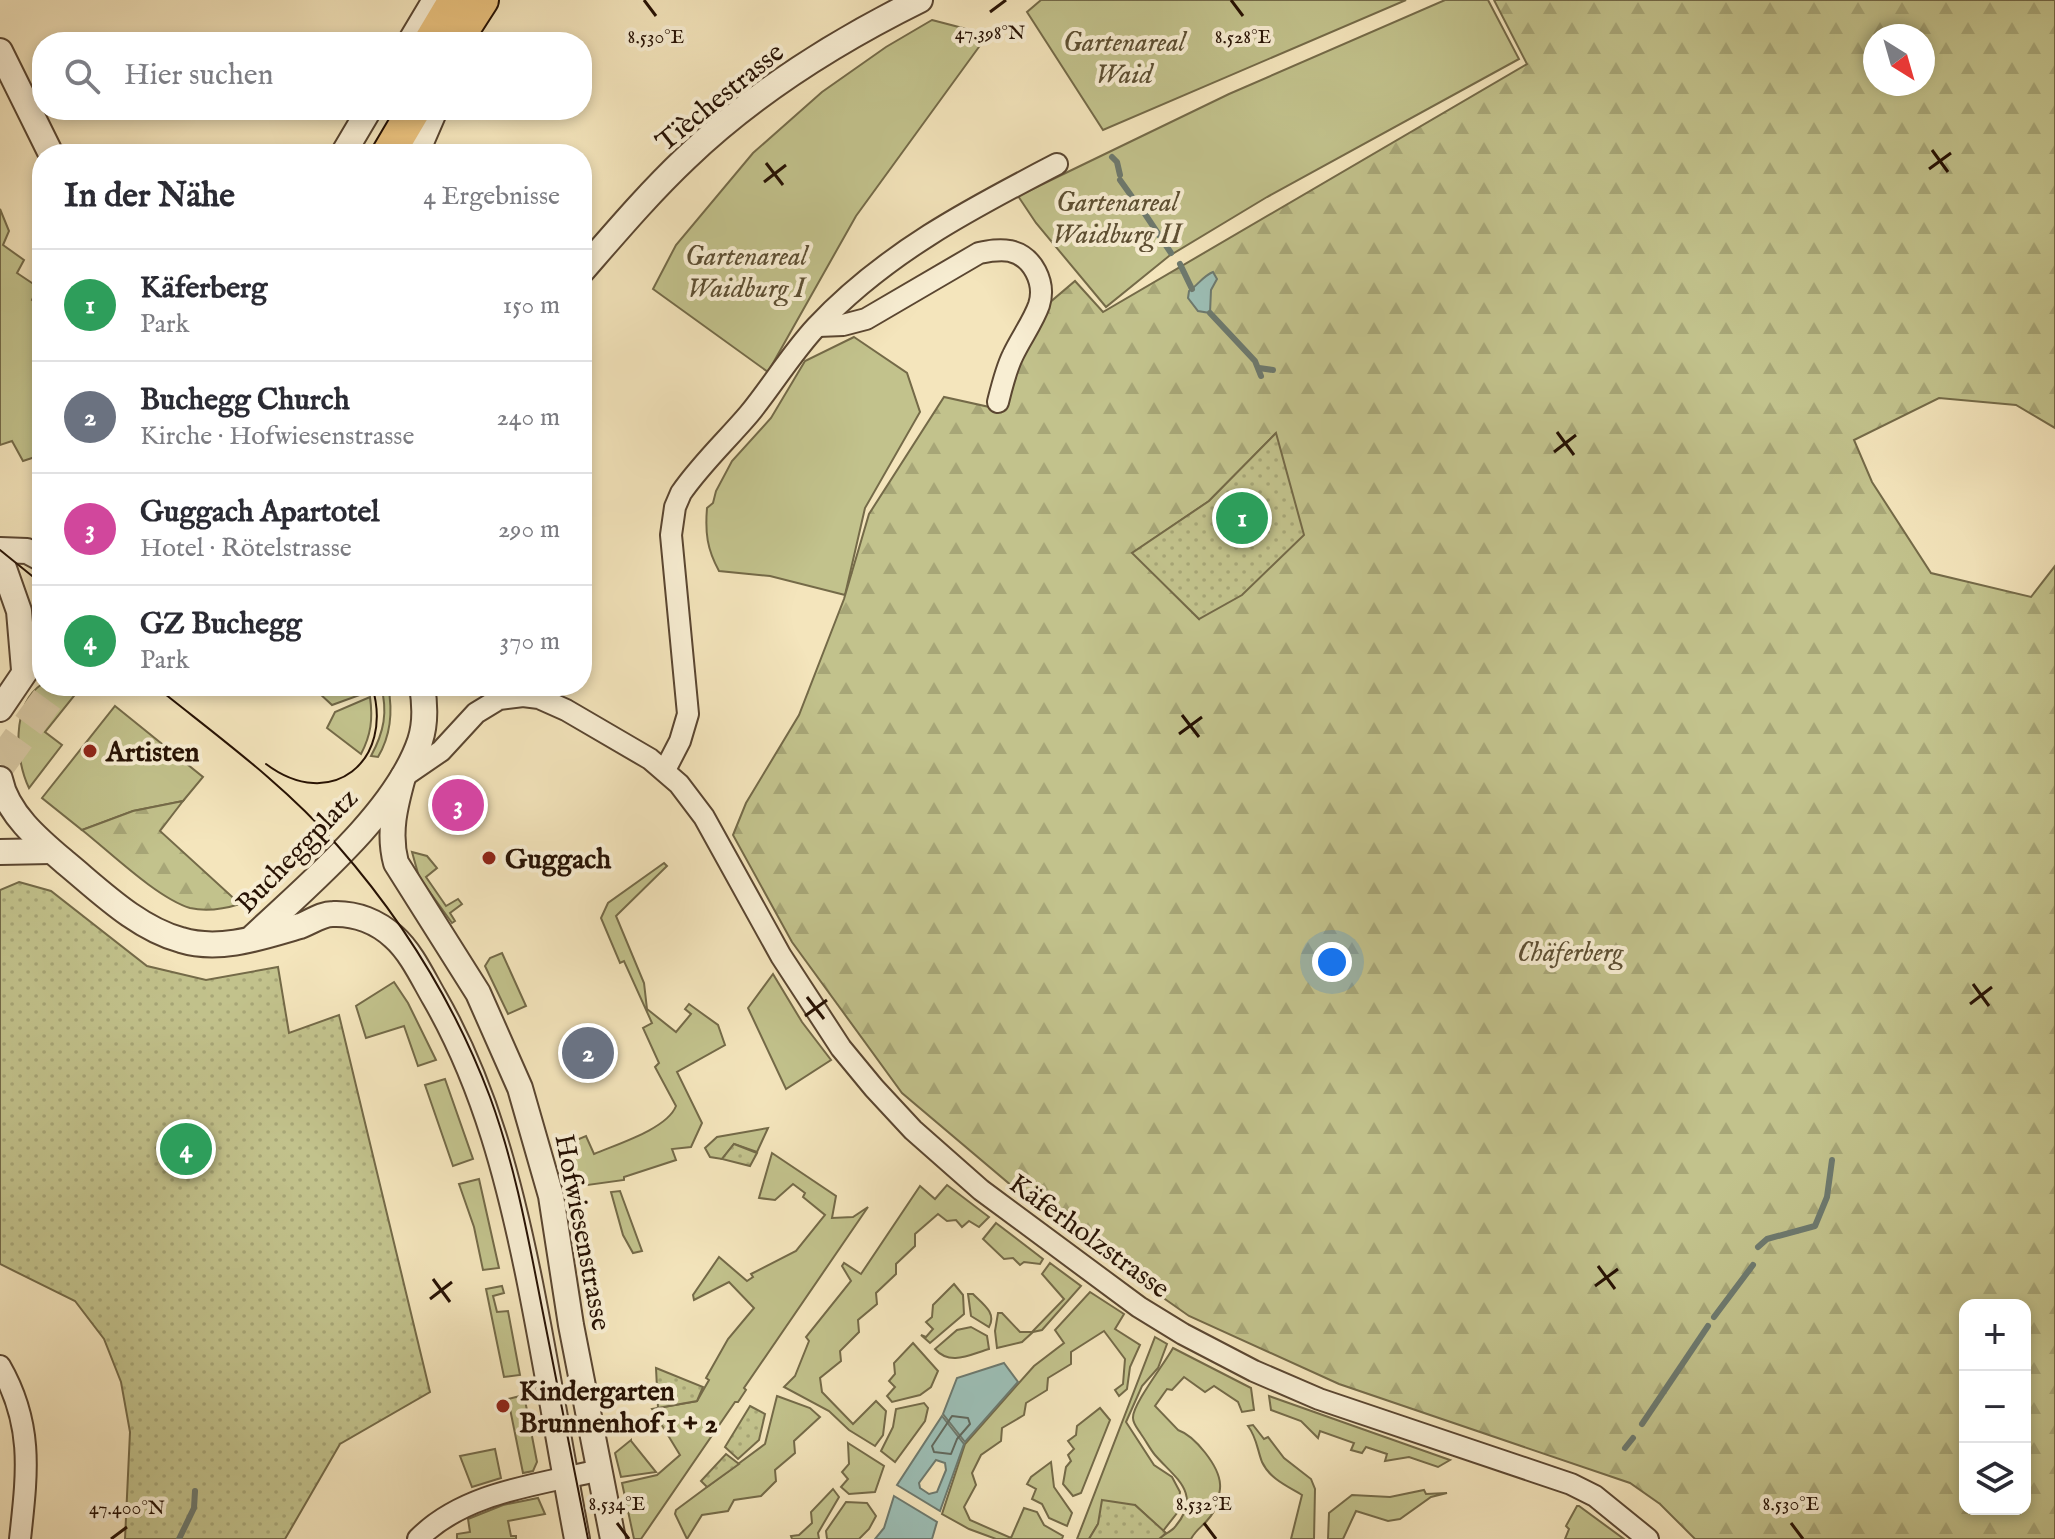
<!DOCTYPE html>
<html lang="de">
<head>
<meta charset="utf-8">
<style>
	:root { --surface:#fff; --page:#f2f2f3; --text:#2b2b33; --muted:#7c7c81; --line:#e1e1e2; --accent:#8f2418 }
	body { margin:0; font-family:"IM FELL English",serif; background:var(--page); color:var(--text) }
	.controls { position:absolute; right:24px; bottom:24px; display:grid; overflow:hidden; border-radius:16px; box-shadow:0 4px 12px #0003 }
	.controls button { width:72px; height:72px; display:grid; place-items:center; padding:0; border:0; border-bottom:2px solid var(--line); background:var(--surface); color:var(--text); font:40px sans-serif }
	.compass { position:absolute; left:1863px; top:24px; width:72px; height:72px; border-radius:50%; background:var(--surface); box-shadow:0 4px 12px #0003; rotate:143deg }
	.you { position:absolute; left:1332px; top:962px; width:28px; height:28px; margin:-20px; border:6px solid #fff; border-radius:50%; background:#1a73e8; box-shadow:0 0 0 12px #1a73e833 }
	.badge { display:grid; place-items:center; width:52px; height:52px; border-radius:50%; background:var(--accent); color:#fff; font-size:26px; font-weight:700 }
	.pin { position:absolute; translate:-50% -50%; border:4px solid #fff; box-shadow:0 2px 8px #0006 }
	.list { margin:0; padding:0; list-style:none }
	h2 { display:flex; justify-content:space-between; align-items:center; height:104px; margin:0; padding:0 32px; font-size:34px }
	h2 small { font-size:26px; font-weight:400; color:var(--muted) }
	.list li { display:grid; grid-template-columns:52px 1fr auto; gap:24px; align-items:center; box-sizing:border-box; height:112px; padding:0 32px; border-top:2px solid var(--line) }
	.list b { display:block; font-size:30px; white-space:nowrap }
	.list p { margin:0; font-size:26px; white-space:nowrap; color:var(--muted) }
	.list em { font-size:26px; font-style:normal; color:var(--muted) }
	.icon { flex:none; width:44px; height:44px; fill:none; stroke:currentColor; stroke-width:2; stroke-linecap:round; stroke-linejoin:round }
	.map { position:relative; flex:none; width:2055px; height:1539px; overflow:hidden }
	.search { position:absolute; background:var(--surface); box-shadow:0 4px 12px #0003; left:32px; top:32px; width:560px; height:88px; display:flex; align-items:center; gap:20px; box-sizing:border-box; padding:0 28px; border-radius:32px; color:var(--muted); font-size:30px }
	.panel { position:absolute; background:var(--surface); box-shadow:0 4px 12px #0003; left:32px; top:144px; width:560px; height:552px; border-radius:32px }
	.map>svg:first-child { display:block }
	.green { fill:#c2c28c; stroke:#746a48; stroke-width:2 }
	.forest { fill:url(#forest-firs); stroke:#746a48; stroke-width:2; fill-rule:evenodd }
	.park { fill:url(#park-dots); stroke:#746a48; stroke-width:2 }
	.water { fill:#9cbeb5; stroke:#6d796e; stroke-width:2; fill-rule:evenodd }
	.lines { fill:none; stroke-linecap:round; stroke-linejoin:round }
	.shore { stroke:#61685c; stroke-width:2 }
	.stream { stroke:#6d796e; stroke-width:6 }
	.primary-tunnel { stroke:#d5c5a0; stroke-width:32; stroke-dasharray:32 16; stroke-linecap:butt }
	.minor-casing { stroke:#5a4631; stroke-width:24 }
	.tertiary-casing { stroke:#5a4631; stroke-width:28 }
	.primary-casing { stroke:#261103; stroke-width:36 }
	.minor { stroke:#f8eed3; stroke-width:20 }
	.tertiary { stroke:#f8eed3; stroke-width:24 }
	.primary { stroke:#eac27e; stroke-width:32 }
	.tram { stroke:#261103; stroke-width:2 }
	.ticks { fill:none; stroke:#261103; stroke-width:3 }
	.poi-dot { fill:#8f2418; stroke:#f8eed3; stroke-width:3 }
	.labels { text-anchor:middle; stroke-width:8; stroke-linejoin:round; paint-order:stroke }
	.park-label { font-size:28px; font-style:italic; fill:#5d4f33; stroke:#f8eed3 }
	.street-label { font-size:28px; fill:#261103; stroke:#f8eed3 }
	.poi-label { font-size:28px; font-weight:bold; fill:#261103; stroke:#f8eed3; text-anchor:start }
	.ticks-label { font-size:20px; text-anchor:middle; fill:#261103; stroke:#f8eed3; stroke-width:8; stroke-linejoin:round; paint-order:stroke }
</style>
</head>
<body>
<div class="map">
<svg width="2055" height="1539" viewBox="0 0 2055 1539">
	<defs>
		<pattern id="forest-firs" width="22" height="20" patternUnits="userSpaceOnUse" patternTransform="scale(2)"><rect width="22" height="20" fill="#c2c28c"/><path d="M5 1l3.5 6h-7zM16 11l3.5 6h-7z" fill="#a7a677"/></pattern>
		<pattern id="park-dots" width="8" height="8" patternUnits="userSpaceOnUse" patternTransform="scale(2)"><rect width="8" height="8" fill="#c2c28c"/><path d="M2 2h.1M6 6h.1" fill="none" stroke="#a7a677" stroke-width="1.8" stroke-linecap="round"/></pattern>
	</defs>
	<rect width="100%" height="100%" fill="#f4e5bc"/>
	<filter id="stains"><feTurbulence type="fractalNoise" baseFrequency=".0025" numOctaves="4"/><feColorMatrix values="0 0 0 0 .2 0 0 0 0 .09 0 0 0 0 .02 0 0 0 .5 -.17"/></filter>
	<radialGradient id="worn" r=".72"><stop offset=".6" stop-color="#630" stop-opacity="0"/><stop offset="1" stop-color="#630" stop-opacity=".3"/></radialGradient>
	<g class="green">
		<path d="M1041 0H1406L1103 130 1027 12Z"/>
		<path d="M1445 0H1488L1519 59 1267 197 1169 256 1106 307 1036 223 1018 196 1229 94Z"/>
		<path d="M932 20 974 31 984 40 856 216 768 372 653 289 676 245 753 153 822 92 886 47Z"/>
		<path d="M0 209 9 231 3 245 24 260 17 273 38 287 32 300 42 308V459L37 461 35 457 23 461 12 441 0 445Z"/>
		<path d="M854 337 907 373 920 412 865 508 845 595 770 576 719 571C707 549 705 533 707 508L713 503 716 491 732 461 771 418 805 361Z"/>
		<path d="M42 684 82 686 45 732 62 745 29 788C15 759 11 705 42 684Z"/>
		<path d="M325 686H365L368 692 332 705 319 693Z"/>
		<path d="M381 686H388C393 711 391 735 378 757L371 756C384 732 388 712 381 686Z"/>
		<path d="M370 697C373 719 371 735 361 754L327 728 335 712Z"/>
		<path d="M115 706 203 777 183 801 133 811 82 830 42 798Z"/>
		<path d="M412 852 427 856 437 868 426 877 446 906 458 899 462 904 450 913 455 921 452 923 419 877Z"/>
		<path d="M664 863 667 866 616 916 644 983 647 1009 676 1032 691 1014 685 1009 689 1004 718 1025 725 1045 677 1072 702 1123 691 1147 672 1149 676 1160 624 1177V1180L566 1188 557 1148 586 1136 594 1154C617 1144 667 1129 676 1106L655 1067 659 1063 643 1028 652 1023 624 961 620 963 601 918 608 903Z"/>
		<path d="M502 953 526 1006 508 1014 485 966 490 958Z"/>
		<path d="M773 974 802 1022 831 1060 786 1089 748 1008Z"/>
		<path d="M394 982 408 1003 436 1060 418 1066 404 1026 366 1038 356 1006Z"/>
		<path d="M445 1079 473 1159 453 1166 425 1085Z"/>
		<path d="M768 1128 757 1152 734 1144 722 1159 710 1157 705 1148 717 1137Z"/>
		<path d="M772 1153 836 1196 832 1218 853 1217 868 1207 744 1388 746 1390 738 1402H735L641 1539H634L622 1483 657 1475 680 1455 652 1409 697 1401 709 1380 706 1378 728 1339 754 1308 729 1282 694 1300 693 1295 719 1257 747 1281 753 1277 751 1274 796 1251 825 1215 803 1197 805 1193 793 1184 775 1200 759 1198Z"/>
		<path d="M479 1179 499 1268 483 1270 474 1227 459 1184Z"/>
		<path d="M947 1185 989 1217 979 1227 969 1221 962 1227 956 1220 947 1221 938 1214 915 1234V1246L896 1264V1274L876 1293 877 1304 858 1320 859 1332 840 1351 841 1361 820 1378 822 1392 853 1424 876 1401 886 1411 883 1435 875 1446 849 1430 829 1411 784 1387 795 1376 809 1341 806 1337 851 1281 842 1266 844 1263 861 1274 920 1186 935 1199Z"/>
		<path d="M620 1191 642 1251 633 1253 623 1235 611 1192Z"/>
		<path d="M996 1223 1043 1259 1040 1264 1024 1262 1020 1265 1013 1258 1004 1259 983 1239Z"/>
		<path d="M1050 1263 1081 1286 1042 1330 1033 1332 1022 1342 997 1348 995 1331 998 1313H1002L1020 1332H1032L1064 1299 1042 1274Z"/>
		<path d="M954 1284 963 1295 964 1314 930 1343 921 1335 926 1337 933 1329 926 1322 932 1317 933 1305Z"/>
		<path d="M502 1286 504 1293 493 1296 497 1312 508 1311 520 1375 504 1377 486 1289Z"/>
		<path d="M1090 1292 1124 1314 1115 1329 1140 1345 1130 1367 1127 1389 1119 1396 1115 1390 1123 1384 1125 1359 1104 1331 1071 1352V1364L1048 1378 1047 1390 1026 1403 1024 1415 1002 1428 1001 1441 981 1455 972 1473 976 1485 964 1507 970 1520 1011 1538 1024 1508 1037 1512 1044 1525 1063 1536 1062 1539H996L969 1529 942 1514 965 1444 1034 1366 1064 1343 1055 1330Z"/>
		<path d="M968 1294H973C983 1304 997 1313 989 1327L971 1316Z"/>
		<path d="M971 1327 987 1336 989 1349C969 1355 950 1366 935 1349L957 1330Z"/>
		<path d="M1155 1337 1167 1344 1158 1368 1142 1386 1126 1422 1154 1465 1172 1477 1180 1492 1177 1513 1163 1531 1135 1505 1098 1524 1089 1539H1077Z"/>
		<path d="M913 1343 938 1371 931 1387 920 1395 892 1402 887 1396 895 1387 889 1381 895 1374 894 1363Z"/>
		<path d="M1173 1348 1251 1388 1254 1410 1242 1412 1238 1402 1214 1386 1205 1392 1184 1377 1172 1390 1167 1389 1155 1406 1178 1430C1195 1436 1219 1466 1220 1484 1221 1492 1217 1503 1215 1509 1209 1523 1197 1527 1191 1539H1159C1163 1535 1170 1532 1174 1528 1204 1494 1175 1478 1155 1455 1150 1449 1146 1441 1141 1434 1138 1429 1133 1424 1133 1418 1132 1405 1165 1363 1173 1348Z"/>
		<path d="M524 1395 537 1462 533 1471 523 1473 508 1399Z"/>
		<path d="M777 1396 810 1408 820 1417 794 1441 795 1453 775 1470 776 1481 761 1496 734 1500 728 1511 702 1515 687 1539 675 1514 676 1510 765 1444Z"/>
		<path d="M1269 1396 1450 1460 1438 1467 1409 1457 1385 1461 1387 1454 1366 1447 1362 1453 1351 1450 1354 1443 1320 1431 1318 1438 1301 1421 1271 1410Z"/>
		<path d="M924 1403 928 1408 925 1421 895 1462 881 1451 893 1427 896 1409Z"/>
		<path d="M1100 1408 1110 1420 1081 1493 1073 1496 1063 1484 1066 1467 1071 1461 1068 1455 1074 1449 1068 1441 1076 1435 1077 1426Z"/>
		<path d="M1253 1425 1264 1439 1268 1437 1284 1458 1311 1479 1315 1489 1314 1539H1291L1302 1495C1287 1486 1270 1479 1262 1462 1257 1449 1257 1438 1248 1426Z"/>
		<path d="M631 1440V1441L656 1472 621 1477 615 1453Z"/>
		<path d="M848 1443 884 1466 875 1492 849 1494 841 1487 848 1479 842 1472 849 1464Z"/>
		<path d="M495 1449 501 1478 472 1487 460 1456Z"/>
		<path d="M1051 1462 1054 1487 1072 1513 1067 1526 1049 1518 1042 1504 1032 1499 1036 1489 1027 1484 1031 1477Z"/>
		<path d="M833 1489 839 1497 818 1533 819 1539H792L791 1536 799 1535 812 1523 811 1512Z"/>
		<path d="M1424 1490 1426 1494 1447 1493 1431 1497 1400 1519 1388 1521 1356 1511 1343 1539H1328L1329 1513 1352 1495 1390 1497Z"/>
		<path d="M538 1498 545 1514 508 1521 511 1536H516V1539H457V1534L470 1532 468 1519 503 1505Z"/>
		<path d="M846 1502 867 1503 876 1516 869 1529 859 1539H827L826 1531Z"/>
		<path d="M1577 1506H1579L1624 1539H1565L1569 1529 1566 1526Z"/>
	</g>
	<g class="forest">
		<path d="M1494 0H2055V428L2016 405 1939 398 1854 440 1872 482 1931 573 2031 597 2055 566V1539H1695L1660 1504 1630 1483 1339 1384 1189 1316 1051 1219 902 1093 792 942 733 835 746 803 799 715 844 599 869 514 944 397 1003 410 1019 358 1048 304 1075 281 1103 312 1527 64ZM1875 36H1923V84H1875ZM1276 433 1199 619 1133 553 1209 501ZM1965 1305H2025V1509H1965Z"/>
		<path d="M183 801 160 831 240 904C224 909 207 912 190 908 157 898 110 852 82 830L133 811Z"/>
	</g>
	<g class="park">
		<path d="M1276 433 1304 535 1242 595 1199 619 1132 553 1209 501Z"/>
		<path d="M19 882 51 891 147 966 206 980 278 967 289 1033 339 1015 430 1392 340 1444 285 1539H125L130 1432 121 1382 104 1339 75 1301 0 1264V890Z"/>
		<path d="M734 1144 757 1153 750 1166 722 1159Z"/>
		<path d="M656 1368 703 1387 697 1401 658 1408Z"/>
		<path d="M750 1406 765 1414 759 1440 738 1459 725 1447Z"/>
		<path d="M726 1454 739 1464 707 1487 701 1481Z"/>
		<path d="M1102 1500 1135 1505 1166 1533 1159 1539H1089L1098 1524Z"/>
	</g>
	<g class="water">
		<path d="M1213 272 1217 279 1211 290 1210 313 1198 311 1188 298 1189 291C1198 285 1203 276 1213 272Z"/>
		<path d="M1004 1363 1018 1382 965 1442 943 1414 957 1378Z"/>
		<path d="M942 1416 964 1444 940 1511 897 1485ZM936 1460 945 1463 946 1470 937 1492 929 1494 920 1488 919 1483Z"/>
		<path d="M894 1496 937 1522 932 1539H875L884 1528Z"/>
	</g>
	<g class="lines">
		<path class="shore" d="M952 1416 968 1418 970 1424 957 1439 951 1454 934 1452 932 1446Z"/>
		<g class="stream">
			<path d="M1112 157 1117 162 1120 175"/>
			<path d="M1120 180 1140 208"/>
			<path d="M1143 211 1171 253"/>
			<path d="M1180 264 1192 289"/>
			<path d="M1210 313 1255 361 1261 376"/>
			<path d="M1259 368 1273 370"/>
			<path d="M1758 1247 1767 1239 1815 1226 1827 1197 1832 1160"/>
			<path d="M1714 1317 1753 1265"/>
			<path d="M1642 1424 1708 1326"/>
			<path d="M1625 1448 1633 1438"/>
			<path d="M179 1539 194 1508 195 1491"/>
		</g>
		<path class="primary-tunnel" d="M0 764 57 686"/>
		<g class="minor-casing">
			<g id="minor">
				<path d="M818 326 843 325 866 319 979 253C989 251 999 249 1010 251 1033 256 1046 283 1039 305 1033 322 1021 338 1013 355 1006 369 1002 386 998 402"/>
				<path d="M665 770 680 741 688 714 671 535 675 507 681 493C701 464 727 440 749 414 772 386 791 354 816 327 884 254 970 209 1057 164"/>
				<path d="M403 777 441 751 476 713 499 699 523 696 539 698 566 710 650 759 679 784 704 817 781 956 841 1048 874 1088 913 1130 981 1190 1139 1307 1183 1334 1254 1371 1319 1399 1571 1484 1595 1496 1648 1539"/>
				<path d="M0 1366C34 1425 27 1474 20 1539"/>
				<path d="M418 1539C464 1492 538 1485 600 1470"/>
			</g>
		</g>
		<g class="tertiary-casing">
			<g id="tertiary">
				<path d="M410 42 435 0"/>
				<path d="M0 51 51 154"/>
				<path d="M343 154 369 110"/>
				<path d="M416 154 435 110"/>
				<path d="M582 271C616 232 649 193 686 158 755 92 835 42 920 0"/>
				<path d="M0 550 27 551 42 559"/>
				<path d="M0 557 19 611 24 670"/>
				<path d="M0 709 42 647"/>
				<path d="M403 777C395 806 388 833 396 863L478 993 520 1088 551 1196 571 1325 613 1539"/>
				<path d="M0 779C7 814 40 841 66 863 100 891 137 928 181 940 220 952 262 937 300 926 311 922 321 914 333 914 356 913 378 922 394 937 411 952 423 978 434 997 485 1085 510 1184 530 1283 547 1368 561 1454 577 1539"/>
				<path d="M0 852 51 851"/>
				<path d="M254 936C308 885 396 812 420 741 426 723 425 704 422 686"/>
			</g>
		</g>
		<g class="primary-casing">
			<g id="primary">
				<path d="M430 42 455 0"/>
				<path d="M455 42 482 0"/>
				<path d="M388 154 414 110"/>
			</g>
		</g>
		<use href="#minor" class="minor"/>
		<use href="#tertiary" class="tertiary"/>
		<use href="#primary" class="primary"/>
		<g class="tram">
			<path d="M0 550 42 584"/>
			<path d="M155 686C217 736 284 784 337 845 402 919 455 1004 490 1097 515 1165 528 1237 542 1308 558 1385 573 1462 588 1539"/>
			<path d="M266 764C331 813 395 761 372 686"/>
		</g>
	</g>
	<path class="ticks" d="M644 0 656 16M1231 0 1243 16M990 12 1006 0M1932 150 1948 172M766 163 783 185M1929 169 1951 153M764 182 786 165M1557 432 1574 455M1554 452 1576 435M1182 715 1199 737M1179 734 1202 717M1973 984 1989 1006M807 997 824 1019M1970 1004 1992 987M805 1016 827 1000M1598 1266 1615 1289M433 1279 450 1302M1595 1286 1618 1269M430 1299 452 1282M617 1523 629 1539M1204 1523 1216 1539M1791 1523 1803 1539M111 1539 127 1527"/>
	<g class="poi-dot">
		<circle cx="90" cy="751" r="8"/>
		<circle cx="489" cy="858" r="8"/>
		<circle cx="503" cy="1406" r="8"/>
	</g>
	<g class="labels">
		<g class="park-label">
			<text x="1124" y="51">Gartenareal<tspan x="1124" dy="32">Waid</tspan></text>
			<text x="1117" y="211">Gartenareal<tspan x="1117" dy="32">Waidburg II</tspan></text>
			<text x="746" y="265">Gartenareal<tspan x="746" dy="32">Waidburg I</tspan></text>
			<text x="1570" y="961">Chäferberg</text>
		</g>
		<g class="street-label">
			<text transform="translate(719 96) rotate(-39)" y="10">Tièchestrasse</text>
			<text transform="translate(296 850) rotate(-46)" y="10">Bucheggplatz</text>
			<text transform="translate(584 1232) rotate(79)" y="10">Hofwiesenstrasse</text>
			<text transform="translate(1090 1235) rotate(36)" y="10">Käferholzstrasse</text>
		</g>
		<g class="poi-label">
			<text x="106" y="761">Artisten</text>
			<text x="505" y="868">Guggach</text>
			<text x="519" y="1400">Kindergarten<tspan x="519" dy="32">Brunnenhof 1 + 2</tspan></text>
		</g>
	</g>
	<g class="ticks-label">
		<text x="990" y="39">47.398°N</text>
		<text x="1243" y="43">8.528°E</text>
		<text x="656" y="43">8.530°E</text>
		<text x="617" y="1510">8.534°E</text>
		<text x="1204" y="1510">8.532°E</text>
		<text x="1791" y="1510">8.530°E</text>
		<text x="127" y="1514">47.400°N</text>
	</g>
	<rect width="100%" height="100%" filter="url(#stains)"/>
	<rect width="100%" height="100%" fill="url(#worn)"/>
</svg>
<div class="controls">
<button>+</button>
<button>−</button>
<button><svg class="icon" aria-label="layers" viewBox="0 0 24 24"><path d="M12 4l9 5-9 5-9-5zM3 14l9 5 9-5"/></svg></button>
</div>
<svg class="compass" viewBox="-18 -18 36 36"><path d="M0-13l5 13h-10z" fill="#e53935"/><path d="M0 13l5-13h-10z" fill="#7c7c81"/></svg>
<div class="you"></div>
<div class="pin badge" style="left:1242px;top:518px;background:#2e9e5b">1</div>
<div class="pin badge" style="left:588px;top:1053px;background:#6b7280">2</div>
<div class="pin badge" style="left:458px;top:805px;background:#d1479c">3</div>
<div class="pin badge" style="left:186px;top:1149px;background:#2e9e5b">4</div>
<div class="search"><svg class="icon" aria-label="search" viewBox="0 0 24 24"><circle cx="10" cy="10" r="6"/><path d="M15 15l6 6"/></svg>Hier suchen</div>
<section class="panel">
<h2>In der Nähe<small>4 Ergebnisse</small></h2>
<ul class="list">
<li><span class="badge" style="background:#2e9e5b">1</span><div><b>Käferberg</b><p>Park</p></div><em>150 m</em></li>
<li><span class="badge" style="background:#6b7280">2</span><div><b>Buchegg Church</b><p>Kirche · Hofwiesenstrasse</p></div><em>240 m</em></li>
<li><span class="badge" style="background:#d1479c">3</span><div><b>Guggach Apartotel</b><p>Hotel · Rötelstrasse</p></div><em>290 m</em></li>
<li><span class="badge" style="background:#2e9e5b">4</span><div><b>GZ Buchegg</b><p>Park</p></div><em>370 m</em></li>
</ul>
</section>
</div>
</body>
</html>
